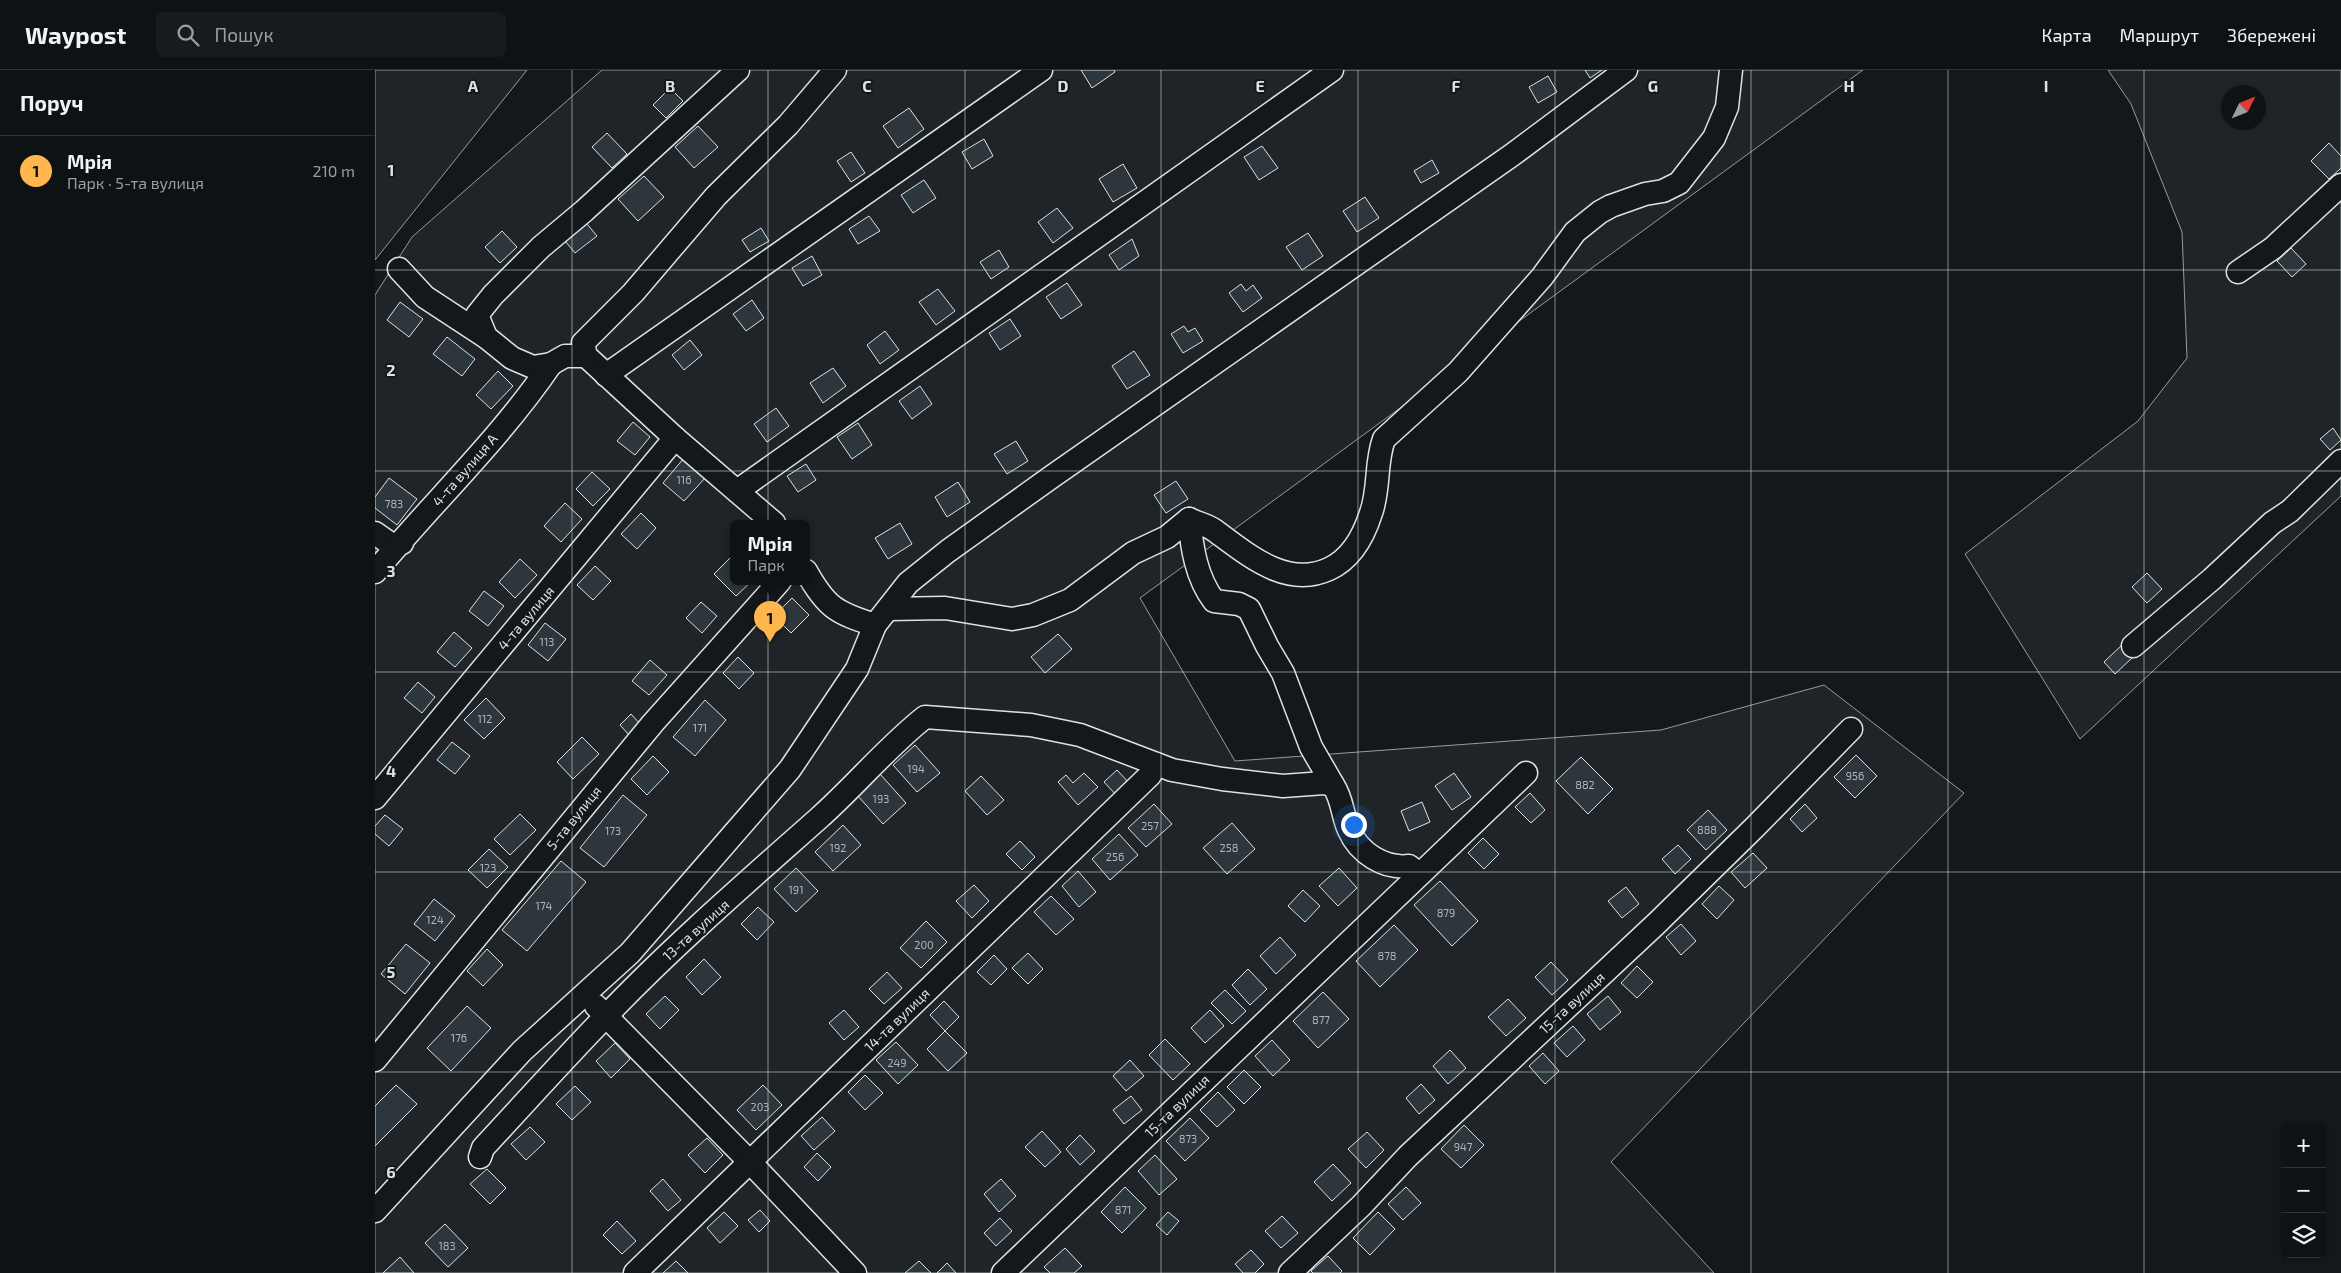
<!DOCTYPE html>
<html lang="uk">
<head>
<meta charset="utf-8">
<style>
	:root { --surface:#0f1215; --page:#181b1e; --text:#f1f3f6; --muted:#9b9ea0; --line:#2f3234; --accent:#ffb74d }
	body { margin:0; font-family:"Exo 2",sans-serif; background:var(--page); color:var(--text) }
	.controls { position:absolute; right:15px; bottom:15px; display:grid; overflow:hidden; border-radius:8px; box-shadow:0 1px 4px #0004 }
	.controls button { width:45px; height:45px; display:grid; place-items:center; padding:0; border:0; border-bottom:1px solid var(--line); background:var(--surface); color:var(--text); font:25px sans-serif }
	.compass { position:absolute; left:1846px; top:15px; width:45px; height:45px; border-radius:50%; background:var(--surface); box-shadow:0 1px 4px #0004; rotate:47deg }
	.you { position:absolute; left:978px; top:754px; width:18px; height:18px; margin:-12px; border:4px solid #fff; border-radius:50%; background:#1a73e8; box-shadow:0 0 0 8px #1a73e833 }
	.badge { display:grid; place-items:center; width:32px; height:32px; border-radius:50%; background:var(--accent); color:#111; font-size:16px; font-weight:700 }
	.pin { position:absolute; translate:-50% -41px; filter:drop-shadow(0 1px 2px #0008) }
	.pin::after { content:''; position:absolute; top:26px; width:18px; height:15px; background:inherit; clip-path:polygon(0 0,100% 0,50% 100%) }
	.popup { position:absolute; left:355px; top:450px; width:80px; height:65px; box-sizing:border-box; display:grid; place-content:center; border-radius:8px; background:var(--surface); filter:drop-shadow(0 1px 4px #0005); font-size:16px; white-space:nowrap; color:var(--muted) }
	.popup b { font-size:19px; color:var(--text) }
	.popup::after { content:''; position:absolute; left:50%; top:100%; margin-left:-10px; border:10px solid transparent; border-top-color:var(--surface) }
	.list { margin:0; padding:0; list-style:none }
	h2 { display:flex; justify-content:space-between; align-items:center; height:65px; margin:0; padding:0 20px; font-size:21px }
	h2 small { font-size:16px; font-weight:400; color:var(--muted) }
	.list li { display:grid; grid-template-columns:32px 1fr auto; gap:15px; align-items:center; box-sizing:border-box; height:70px; padding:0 20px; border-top:1px solid var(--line) }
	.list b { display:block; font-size:19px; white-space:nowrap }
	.list p { margin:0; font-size:16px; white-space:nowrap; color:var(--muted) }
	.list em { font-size:16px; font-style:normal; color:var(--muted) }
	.icon { flex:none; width:28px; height:28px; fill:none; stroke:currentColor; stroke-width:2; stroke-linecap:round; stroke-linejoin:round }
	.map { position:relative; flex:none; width:1966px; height:1203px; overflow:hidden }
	header { display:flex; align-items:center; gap:30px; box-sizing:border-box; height:70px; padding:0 25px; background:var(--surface); border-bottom:1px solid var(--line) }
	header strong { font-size:24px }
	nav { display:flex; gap:28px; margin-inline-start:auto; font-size:18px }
	.search { width:350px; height:45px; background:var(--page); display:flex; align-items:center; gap:12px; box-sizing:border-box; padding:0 18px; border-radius:8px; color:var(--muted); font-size:19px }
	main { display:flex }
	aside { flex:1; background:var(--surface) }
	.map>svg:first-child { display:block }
	.green { fill:#202428; stroke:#939e99; fill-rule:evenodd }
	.building { fill:#2c363c; stroke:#d8e6dc }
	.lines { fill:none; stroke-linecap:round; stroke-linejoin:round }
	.minor-casing { stroke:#d8e6dc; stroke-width:25 }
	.minor { stroke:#14181c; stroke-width:22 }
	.grid { fill:none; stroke:#d8e6dc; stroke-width:1; stroke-opacity:0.55 }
	.labels { text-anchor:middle; stroke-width:4; stroke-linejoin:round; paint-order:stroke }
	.number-label { font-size:11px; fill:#adbab4 }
	.street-label { font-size:14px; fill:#d8e6dc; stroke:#14181c }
	.grid-label { font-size:16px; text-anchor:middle; font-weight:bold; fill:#d8e6dc; stroke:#14181c; stroke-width:4; stroke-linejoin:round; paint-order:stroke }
</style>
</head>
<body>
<header>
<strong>Waypost</strong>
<div class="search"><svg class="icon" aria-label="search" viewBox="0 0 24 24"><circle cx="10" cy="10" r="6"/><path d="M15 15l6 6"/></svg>Пошук</div>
<nav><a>Карта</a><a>Маршрут</a><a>Збережені</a></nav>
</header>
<main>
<aside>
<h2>Поруч<small></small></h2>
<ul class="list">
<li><span class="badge">1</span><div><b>Мрія</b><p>Парк · 5-та вулиця</p></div><em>210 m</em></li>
</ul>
</aside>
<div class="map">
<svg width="1966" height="1203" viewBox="0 0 1966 1203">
	<rect width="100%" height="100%" fill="#14181c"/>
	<g class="green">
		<path d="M0 0H152L0 190Z"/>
		<path d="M227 0H1488L765 528 860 691 1286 660 1449 615 1589 723 1236 1092 1339 1203H0V225L37 167ZM359 453H431V511H359Z"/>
		<path d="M1733 0H1966V426L1705 669 1590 484 1763 351 1812 288 1807 162 1756 34ZM1854 22H1884V52H1854Z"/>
	</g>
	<g class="building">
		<path d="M706 0H739L740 2 717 18Z"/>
		<path d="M1210 0H1227L1215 8Z"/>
		<path d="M1173 6 1182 22 1163 33 1154 17Z"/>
		<path d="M295 18 308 31 291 48 278 35Z"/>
		<path d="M534 38 549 59 523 78 508 56Z"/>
		<path d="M323 56 343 77 319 98 300 77Z"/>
		<path d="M232 63 252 84 237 98 217 77Z"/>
		<path d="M609 69 618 86 597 99 587 82Z"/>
		<path d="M1954 73 1966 86V98L1954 109 1936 91Z"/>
		<path d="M887 76 903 98 884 110 869 87Z"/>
		<path d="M476 82 490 103 476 112 462 91Z"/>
		<path d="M1057 90 1064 103 1046 113 1039 101Z"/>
		<path d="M748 94 762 118 738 132 724 109Z"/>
		<path d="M269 106 289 127 263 151 243 129Z"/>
		<path d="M549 110 561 128 538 143 526 125Z"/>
		<path d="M990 127 1004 148 982 162 968 141Z"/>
		<path d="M682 138 698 158 678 173 663 152Z"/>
		<path d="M494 146 505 161 483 174 474 159Z"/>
		<path d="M212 154 222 166 200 183 190 171Z"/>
		<path d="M386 158 394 171 375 182 367 170Z"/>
		<path d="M127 161 142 177 125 193 110 177Z"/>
		<path d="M933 163 948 186 927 200 911 177Z"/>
		<path d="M757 169 764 186 744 200 734 185Z"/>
		<path d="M1916 178 1931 194 1917 207 1902 191Z"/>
		<path d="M624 180 634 197 616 209 605 192Z"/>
		<path d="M437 186 447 205 428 216 417 198Z"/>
		<path d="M692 213 707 235 686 249 671 227Z"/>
		<path d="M866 214 871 221 878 215 887 228 868 242 854 223Z"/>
		<path d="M563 219 580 241 561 255 544 232Z"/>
		<path d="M377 230 389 248 371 261 358 244Z"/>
		<path d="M25 232 48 249 34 267 12 250Z"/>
		<path d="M635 249 646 266 625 280 614 263Z"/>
		<path d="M809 256 813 262 820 258 828 271 808 283 796 264Z"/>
		<path d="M510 261 524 280 505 294 492 275Z"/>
		<path d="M72 267 100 289 87 306 58 284Z"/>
		<path d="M315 270 327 285 309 300 297 285Z"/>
		<path d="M759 281 775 305 752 319 737 296Z"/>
		<path d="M458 298 471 316 448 333 435 313Z"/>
		<path d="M123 301 138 316 116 339 101 325Z"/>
		<path d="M545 316 557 334 537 349 524 331Z"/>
		<path d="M401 338 414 356 392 372 379 354Z"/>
		<path d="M258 352 275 367 260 385 242 371Z"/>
		<path d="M483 353 497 375 477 389 462 367Z"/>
		<path d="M1958 358 1966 370 1955 380 1945 369Z"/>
		<path d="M641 371 653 391 632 404 619 384Z"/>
		<path d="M309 388 331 407 309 431 288 413Z"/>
		<path d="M431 394 441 410 423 422 412 406Z"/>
		<path d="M217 402 235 419 218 436 201 419Z"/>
		<path d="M14 408 42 429 22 455 0 438V427Z"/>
		<path d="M801 411 813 429 791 443 779 425Z"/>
		<path d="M583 412 595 432 572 447 560 427Z"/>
		<path d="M190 433 207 449 186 472 169 456Z"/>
		<path d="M266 443 281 458 262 479 246 464Z"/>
		<path d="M525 453 537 474 513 489 500 468Z"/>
		<path d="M359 484V511H377L361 526 339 504Z"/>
		<path d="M145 489 162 505 140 528 124 512Z"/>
		<path d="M220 496 236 511 218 530 202 515Z"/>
		<path d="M1772 503 1787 519 1772 533 1757 517Z"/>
		<path d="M109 521 129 536 113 556 94 541Z"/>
		<path d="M417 528 434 545 416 563 399 546Z"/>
		<path d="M326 532 342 546 327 563 311 548Z"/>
		<path d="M170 553 191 569 173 591 153 575Z"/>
		<path d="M79 562 97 578 80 597 62 582Z"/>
		<path d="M683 564 697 579 670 603 656 587Z"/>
		<path d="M1748 574 1759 586 1740 604 1729 592Z"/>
		<path d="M363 587 379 603 364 619 348 603Z"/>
		<path d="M275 590 292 605 274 625 257 611Z"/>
		<path d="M43 612 60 627 47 643 29 628Z"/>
		<path d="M111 628 130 648 109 669 89 650Z"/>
		<path d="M330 630 351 650 320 686 298 667Z"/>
		<path d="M256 644 266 655 254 665 245 655Z"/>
		<path d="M207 667 224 684 198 709 182 692Z"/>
		<path d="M77 672 95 686 80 704 62 690Z"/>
		<path d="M540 675 565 703 542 722 518 695Z"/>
		<path d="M1481 685 1502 706 1480 728 1459 707Z"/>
		<path d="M278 686 294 702 272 725 256 709Z"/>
		<path d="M1206 687 1238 719 1213 744 1181 711Z"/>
		<path d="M742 700 755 714 742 726 729 712Z"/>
		<path d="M709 703 723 717 703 735 683 712 691 705 698 713Z"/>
		<path d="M1079 703 1096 727 1077 740 1060 716Z"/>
		<path d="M505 704 531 733 508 754 482 725Z"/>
		<path d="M606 706 629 730 612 745 590 721Z"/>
		<path d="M1155 723 1170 740 1156 753 1140 737Z"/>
		<path d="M248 725 272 745 229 797 205 778Z"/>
		<path d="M1047 732 1055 752 1034 761 1026 741Z"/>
		<path d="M779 734 797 754 771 777 753 758Z"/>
		<path d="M1430 734 1442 748 1427 762 1415 749Z"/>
		<path d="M1333 740 1352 760 1331 780 1312 760Z"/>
		<path d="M145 744 161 760 135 785 119 769Z"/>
		<path d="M10 745 28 759 14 776 0 764V756Z"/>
		<path d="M857 753 880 779 852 804 828 778Z"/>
		<path d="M468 755 486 775 458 801 440 782Z"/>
		<path d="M744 764 763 785 735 810 717 789Z"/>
		<path d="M1108 768 1124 784 1109 799 1093 783Z"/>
		<path d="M645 771 660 787 647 800 631 784Z"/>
		<path d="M1303 775 1316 789 1300 804 1287 789Z"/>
		<path d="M114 779 133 797 112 818 93 800Z"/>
		<path d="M1378 783 1392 798 1370 818 1356 802Z"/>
		<path d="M186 791 211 812 152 881 127 860Z"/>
		<path d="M421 798 443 821 421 842 399 819Z"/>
		<path d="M964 798 982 818 963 836 944 816Z"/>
		<path d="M703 801 721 822 704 837 687 816Z"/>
		<path d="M1065 811 1103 851 1077 876 1039 835Z"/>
		<path d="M599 815 614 831 597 848 581 831Z"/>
		<path d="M1344 816 1359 830 1342 849 1327 834Z"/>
		<path d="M1251 817 1264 834 1247 848 1233 831Z"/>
		<path d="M928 820 945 836 930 852 913 836Z"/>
		<path d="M676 826 699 849 681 865 659 842Z"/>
		<path d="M59 829 80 846 60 871 39 854Z"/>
		<path d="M383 837 399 852 382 870 366 854Z"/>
		<path d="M551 851 572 872 546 898 525 878Z"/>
		<path d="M1306 854 1321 871 1306 885 1291 867Z"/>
		<path d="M1019 855 1043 880 1005 917 981 891Z"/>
		<path d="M905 867 921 885 901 904 885 886Z"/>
		<path d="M31 874 55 893 30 924 6 904Z"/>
		<path d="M112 879 128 895 108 916 92 901Z"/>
		<path d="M653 883 668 899 653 914 637 898Z"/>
		<path d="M619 885 632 899 616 915 602 902Z"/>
		<path d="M329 889 346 907 327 925 311 907Z"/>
		<path d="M1176 892 1193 910 1177 925 1160 907Z"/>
		<path d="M1262 896 1278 912 1262 928 1246 913Z"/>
		<path d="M873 899 892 919 875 935 857 915Z"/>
		<path d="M512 902 527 918 509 934 494 919Z"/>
		<path d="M850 920 871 941 857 954 836 933Z"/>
		<path d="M948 922 974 949 943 978 918 951Z"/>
		<path d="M290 926 304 940 285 959 271 944Z"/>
		<path d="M1233 926 1246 942 1225 960 1212 944Z"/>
		<path d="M1133 929 1151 948 1131 966 1113 947Z"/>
		<path d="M569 931 584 947 570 961 555 945Z"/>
		<path d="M92 936 116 958 76 1001 52 978Z"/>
		<path d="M469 940 484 957 469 970 454 953Z"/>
		<path d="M835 940 849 956 830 973 816 958Z"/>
		<path d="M1198 956 1210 970 1192 987 1179 973Z"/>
		<path d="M570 961 592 983 573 1001 552 979Z"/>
		<path d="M790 969 815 994 798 1010 774 985Z"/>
		<path d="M897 970 915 990 898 1006 880 986Z"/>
		<path d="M521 972 543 995 523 1014 501 990Z"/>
		<path d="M240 973 255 989 236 1008 221 991Z"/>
		<path d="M1075 980 1091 998 1073 1014 1058 996Z"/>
		<path d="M1168 983 1184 1001 1170 1014 1154 996Z"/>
		<path d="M755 990 769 1006 751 1021 738 1006Z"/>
		<path d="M869 1000 886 1017 869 1034 852 1017Z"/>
		<path d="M490 1005 508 1023 490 1040 473 1022Z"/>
		<path d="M1046 1014 1060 1030 1044 1044 1031 1028Z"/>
		<path d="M21 1015 42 1034 0 1076V1036Z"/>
		<path d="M388 1015 407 1035 381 1060 362 1040Z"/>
		<path d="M200 1016 216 1032 197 1050 181 1034Z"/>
		<path d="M843 1022 860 1040 842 1057 825 1040Z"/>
		<path d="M756 1026 767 1040 749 1054 738 1040Z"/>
		<path d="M447 1047 460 1061 439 1080 426 1066Z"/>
		<path d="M815 1048 834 1068 810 1091 791 1071Z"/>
		<path d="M1089 1055 1109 1075 1086 1098 1066 1079Z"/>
		<path d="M155 1057 170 1072 151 1090 136 1074Z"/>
		<path d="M667 1061 686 1082 670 1097 650 1077Z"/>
		<path d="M992 1062 1009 1080 991 1098 973 1079Z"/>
		<path d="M705 1065 720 1081 705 1095 691 1079Z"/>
		<path d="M332 1068 348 1085 330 1103 313 1085Z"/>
		<path d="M442 1083 456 1097 443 1111 429 1097Z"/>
		<path d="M780 1085 802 1109 784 1125 763 1101Z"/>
		<path d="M958 1094 976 1113 957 1131 939 1112Z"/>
		<path d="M112 1099 131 1118 115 1134 95 1114Z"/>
		<path d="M288 1109 306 1130 293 1141 275 1121Z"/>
		<path d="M626 1109 641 1126 624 1142 609 1124Z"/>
		<path d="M750 1117 771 1138 747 1163 726 1142Z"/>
		<path d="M1031 1117 1046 1133 1028 1150 1013 1134Z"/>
		<path d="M385 1140 395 1151 384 1162 373 1150Z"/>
		<path d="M349 1142 363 1156 345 1173 332 1158Z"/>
		<path d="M793 1142 804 1151 792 1165 781 1155Z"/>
		<path d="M1003 1142 1020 1159 995 1185 978 1168Z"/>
		<path d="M907 1146 923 1163 906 1178 890 1161Z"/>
		<path d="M625 1148 637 1161 621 1176 609 1163Z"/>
		<path d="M242 1151 261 1171 247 1184 228 1165Z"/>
		<path d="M70 1154 93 1178 73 1197 50 1173Z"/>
		<path d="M690 1178 707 1196 699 1203H675L669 1197Z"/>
		<path d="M876 1180 889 1194 880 1203H868L860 1194Z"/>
		<path d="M953 1186 967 1201 965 1203H938L936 1201Z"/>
		<path d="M25 1187 39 1203H8Z"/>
		<path d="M301 1191 313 1203H288Z"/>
		<path d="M544 1191 556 1203H530Z"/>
		<path d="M572 1193 581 1203H562Z"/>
	</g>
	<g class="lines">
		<g class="minor-casing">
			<g id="minor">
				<path d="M363 0 209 141 166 177 118 225 102 245 111 267 137 288 158 297 176 294 190 286H211L300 368 399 453"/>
				<path d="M24 199 50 227 111 267"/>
				<path d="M1863 202 1898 178 1966 115"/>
				<path d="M211 286 208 273 258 223 341 126 413 55 460 0"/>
				<path d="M231 305 666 0"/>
				<path d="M362 421 957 0"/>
				<path d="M814 449C822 453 832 455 839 460 872 484 911 519 954 499 976 489 989 465 996 443 1005 418 1000 393 1009 369L1083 302 1167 207 1200 162 1225 142 1236 136 1270 124 1288 121 1304 113 1339 68 1352 37 1356 0"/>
				<path d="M0 463 17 475 27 473"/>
				<path d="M431 501C451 537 461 543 500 555"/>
				<path d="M0 502C58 432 125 369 176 294"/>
				<path d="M513 539 570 538 637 549 658 545 695 530 758 483 792 467 814 449C817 478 821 507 839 531L864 534 874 539 892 576 908 603 936 677 958 715"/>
				<path d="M1758 576 1837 509 1897 453 1915 441 1966 391"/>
				<path d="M0 728 300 368"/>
				<path d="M221 936 375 1092 480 1203"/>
				<path d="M0 990 278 653 405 511"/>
				<path d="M105 1087 108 1078C149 1034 189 989 231 946 298 876 372 812 444 748 481 715 512 677 550 647L656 655 705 665 797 700 847 709 908 716 949 713 958 715C968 730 967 745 974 760 984 783 1009 799 1034 796L1044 804"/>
				<path d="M0 1141 147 981 255 883 415 699 482 599 500 555 533 513 573 481 675 408 1137 85 1251 0"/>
				<path d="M260 1203 775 705 781 694"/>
				<path d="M628 1203 1151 703"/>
				<path d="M915 1203 986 1136 1033 1086 1282 853 1380 757 1476 659"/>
			</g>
		</g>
		<use href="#minor" class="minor"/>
	</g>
	<path class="grid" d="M197 0V1203M393 0V1203M590 0V1203M786 0V1203M983 0V1203M1180 0V1203M1376 0V1203M1573 0V1203M1769 0V1203M0 200H1966M0 401H1966M0 602H1966M0 802H1966M0 1002H1966"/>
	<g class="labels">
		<g class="number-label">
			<text x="309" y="414">116</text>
			<text x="19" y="438">783</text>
			<text x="172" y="576">113</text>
			<text x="110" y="653">112</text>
			<text x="325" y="662">171</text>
			<text x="541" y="703">194</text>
			<text x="1480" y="710">956</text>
			<text x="1210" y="719">882</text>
			<text x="506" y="733">193</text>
			<text x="775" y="760">257</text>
			<text x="1332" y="764">888</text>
			<text x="238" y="765">173</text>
			<text x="463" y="782">192</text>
			<text x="854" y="782">258</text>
			<text x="740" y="791">256</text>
			<text x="113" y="802">123</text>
			<text x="421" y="824">191</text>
			<text x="169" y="840">174</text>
			<text x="1071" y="847">879</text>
			<text x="60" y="854">124</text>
			<text x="549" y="879">200</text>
			<text x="1012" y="890">878</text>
			<text x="946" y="954">877</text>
			<text x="84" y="972">176</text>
			<text x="522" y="997">249</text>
			<text x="385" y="1041">203</text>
			<text x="813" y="1073">873</text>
			<text x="1088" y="1081">947</text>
			<text x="748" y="1144">871</text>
			<text x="72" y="1180">183</text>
		</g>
		<g class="street-label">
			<text transform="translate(90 400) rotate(-49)" y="5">4-та вулиця А</text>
			<text transform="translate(151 548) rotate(-50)" y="5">4-та вулиця</text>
			<text transform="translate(199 748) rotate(-51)" y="5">5-та вулиця</text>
			<text transform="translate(321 860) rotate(-42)" y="5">13-та вулиця</text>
			<text transform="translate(1197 933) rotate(-43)" y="5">15-та вулиця</text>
			<text transform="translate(522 950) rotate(-44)" y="5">14-та вулиця</text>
			<text transform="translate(802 1036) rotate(-44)" y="5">15-та вулиця</text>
		</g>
	</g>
	<g class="grid-label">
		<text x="98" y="22">A</text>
		<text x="295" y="22">B</text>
		<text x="492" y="22">C</text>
		<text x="688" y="22">D</text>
		<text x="885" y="22">E</text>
		<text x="1081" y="22">F</text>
		<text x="1278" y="22">G</text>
		<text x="1474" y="22">H</text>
		<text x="1671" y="22">I</text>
		<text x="16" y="106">1</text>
		<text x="16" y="306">2</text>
		<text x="16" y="507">3</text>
		<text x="16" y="707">4</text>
		<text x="16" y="908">5</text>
		<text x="16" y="1108">6</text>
	</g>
</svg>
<div class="controls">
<button>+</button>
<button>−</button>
<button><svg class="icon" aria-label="layers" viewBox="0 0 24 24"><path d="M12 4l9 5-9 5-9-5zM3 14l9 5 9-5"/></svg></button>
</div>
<svg class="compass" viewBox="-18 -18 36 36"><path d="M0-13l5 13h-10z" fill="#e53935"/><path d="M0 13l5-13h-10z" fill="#9b9ea0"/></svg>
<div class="you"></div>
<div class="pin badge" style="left:395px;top:572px">1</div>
<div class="popup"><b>Мрія</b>Парк</div>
</div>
</main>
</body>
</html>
